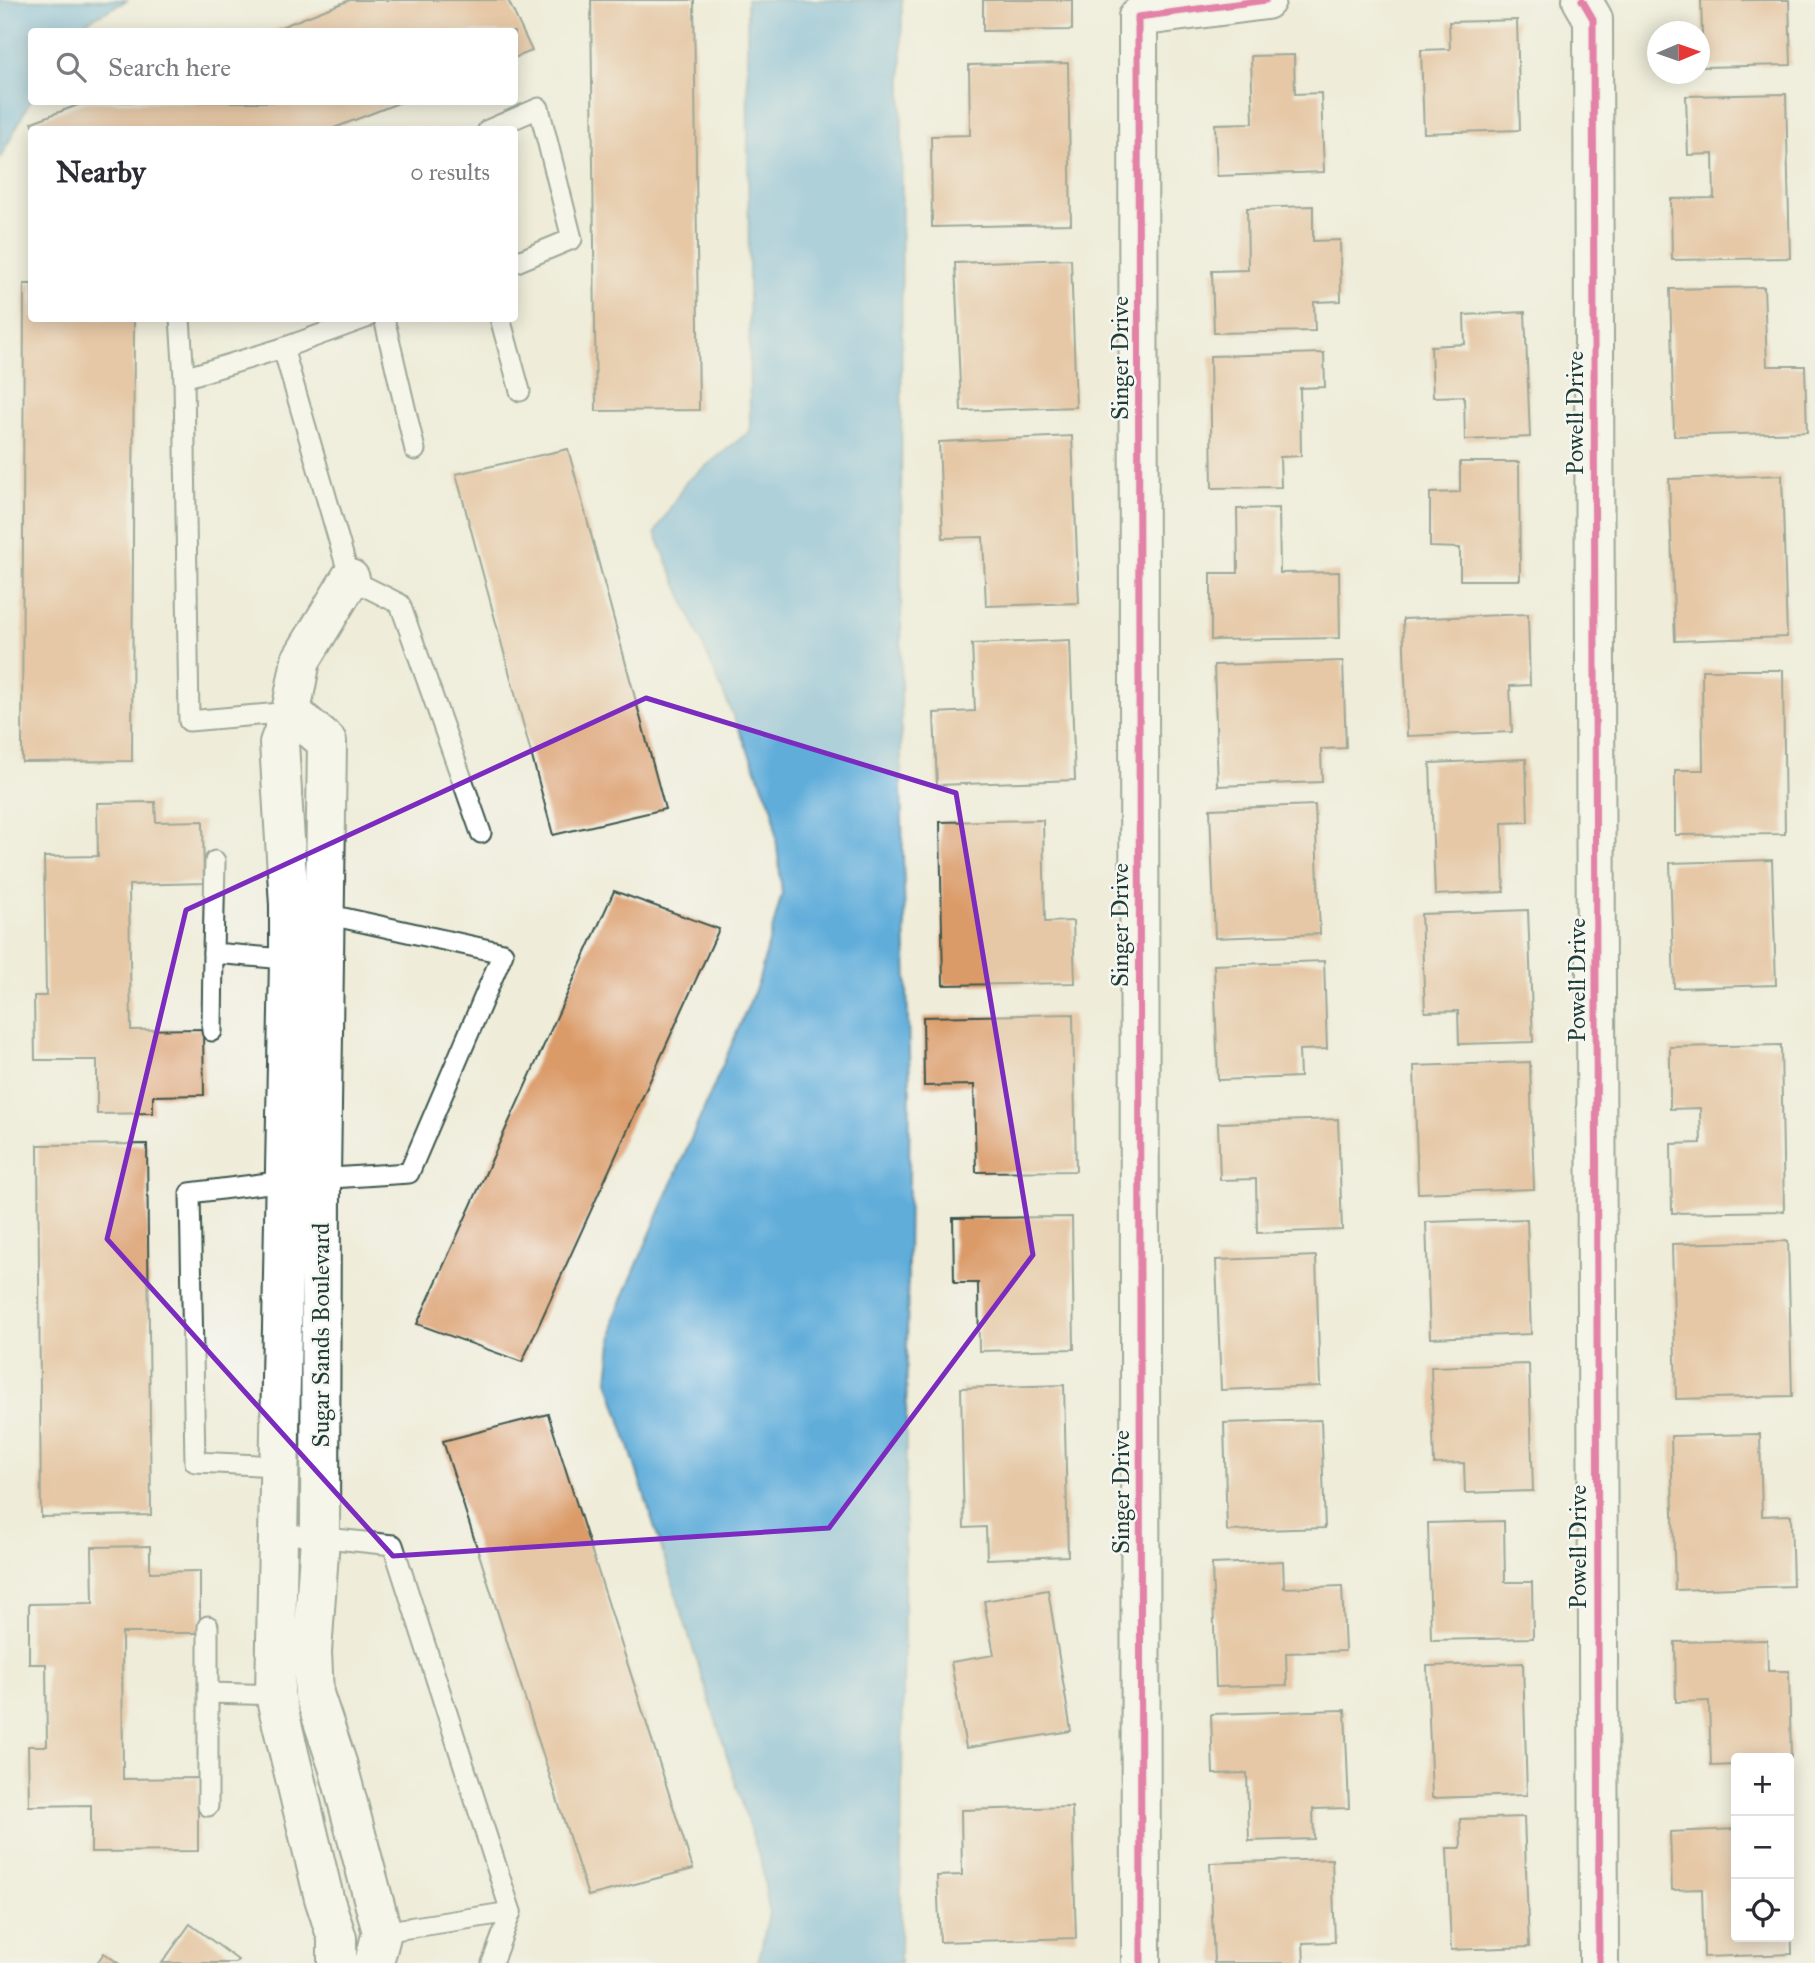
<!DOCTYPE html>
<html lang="en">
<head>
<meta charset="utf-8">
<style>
	:root { --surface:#fff; --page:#f7f7f7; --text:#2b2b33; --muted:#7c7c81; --line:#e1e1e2 }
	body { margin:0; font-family:"IM FELL Great Primer",serif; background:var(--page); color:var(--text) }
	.controls { position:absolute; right:21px; bottom:21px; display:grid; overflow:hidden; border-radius:7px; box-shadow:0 4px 18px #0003 }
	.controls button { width:63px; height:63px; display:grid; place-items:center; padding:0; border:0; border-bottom:2px solid var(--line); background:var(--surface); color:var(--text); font:35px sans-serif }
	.compass { position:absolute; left:1647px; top:21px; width:63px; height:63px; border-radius:50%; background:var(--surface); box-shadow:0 4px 18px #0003; rotate:88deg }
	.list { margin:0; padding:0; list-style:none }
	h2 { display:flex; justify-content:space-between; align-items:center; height:91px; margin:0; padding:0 28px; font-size:30px }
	h2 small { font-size:23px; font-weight:400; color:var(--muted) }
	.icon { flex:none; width:38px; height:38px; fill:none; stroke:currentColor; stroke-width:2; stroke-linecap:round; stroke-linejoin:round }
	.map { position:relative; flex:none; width:1815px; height:1963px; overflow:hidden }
	.search { position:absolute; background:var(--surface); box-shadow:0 4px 18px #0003; left:28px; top:28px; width:490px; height:77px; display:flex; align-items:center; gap:18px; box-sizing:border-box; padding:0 24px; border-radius:7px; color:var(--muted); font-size:26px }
	.panel { position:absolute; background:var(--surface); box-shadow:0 4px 18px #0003; left:28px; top:126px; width:490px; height:196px; border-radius:7px }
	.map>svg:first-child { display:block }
	.water { fill:#61adda; stroke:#407587; stroke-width:2 }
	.building { fill:#db9b69 }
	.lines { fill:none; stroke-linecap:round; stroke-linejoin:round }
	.service-casing { stroke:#3e574d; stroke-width:23 }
	.minor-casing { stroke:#3e574d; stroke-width:42 }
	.service { stroke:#fff; stroke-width:19 }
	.minor { stroke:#fff; stroke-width:38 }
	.cycleway-casing { stroke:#f6f6f2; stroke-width:11 }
	.cycleway { stroke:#d6006c; stroke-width:7 }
	.marked { fill:none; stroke:#7b2cbf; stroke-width:5; stroke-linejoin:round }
	.labels { text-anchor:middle; stroke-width:5; stroke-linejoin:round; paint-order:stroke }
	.street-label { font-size:24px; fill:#1f3d34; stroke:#f6f6f2 }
</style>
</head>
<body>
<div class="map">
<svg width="1815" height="1963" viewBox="0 0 1815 1963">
	<rect width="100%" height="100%" fill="#f6f6f2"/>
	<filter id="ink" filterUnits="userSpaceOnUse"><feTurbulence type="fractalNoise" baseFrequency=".0143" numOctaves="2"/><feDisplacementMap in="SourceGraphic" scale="14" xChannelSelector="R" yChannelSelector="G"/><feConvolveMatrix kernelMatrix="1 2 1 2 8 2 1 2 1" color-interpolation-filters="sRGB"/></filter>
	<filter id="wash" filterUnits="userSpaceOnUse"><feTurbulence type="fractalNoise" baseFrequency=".00686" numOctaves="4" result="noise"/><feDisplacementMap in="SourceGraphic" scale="28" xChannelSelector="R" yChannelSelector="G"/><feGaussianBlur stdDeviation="1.57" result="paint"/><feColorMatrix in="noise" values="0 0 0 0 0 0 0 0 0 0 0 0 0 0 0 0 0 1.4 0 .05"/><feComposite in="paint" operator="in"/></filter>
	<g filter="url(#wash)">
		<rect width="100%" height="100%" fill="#efecd9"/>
		<g class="water">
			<path d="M0 0H128L68 31 32 32 31 99 0 159Z"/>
			<path d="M747 0H902L901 788 910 1086 900 1963H758L769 1913 762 1866 608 1380 615 1316 758 983 782 893 773 809 655 533 686 482 750 431Z"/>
		</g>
		<g id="blocks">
			<g class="building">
				<path d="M350 0H508L532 51 514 58V32H268Z"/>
				<path d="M591 0H694L699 410 596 411Z"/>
				<path d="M983 0H1072V30L983 31Z"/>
				<path d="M1701 0H1789L1791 65 1703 67Z"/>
				<path d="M1517 20 1520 130 1424 133 1421 50 1450 49 1449 22Z"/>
				<path d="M1294 55 1295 94 1321 93 1324 172 1217 176 1215 124 1253 123 1251 56Z"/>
				<path d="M1068 63 1071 224 932 227 931 136 970 135 969 65Z"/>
				<path d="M1786 94 1790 258 1672 260 1671 199 1714 198 1713 154 1688 155 1686 96Z"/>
				<path d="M86 102H401L329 130H35L32 122Z"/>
				<path d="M1313 206V241L1340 240 1341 301 1314 302 1315 331 1214 333 1212 271 1248 270 1247 208Z"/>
				<path d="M1071 259 1076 407 961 411 955 263Z"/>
				<path d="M24 284H32V318H134L132 761 22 762Z"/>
				<path d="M1764 287 1767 366H1805L1807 432 1674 436 1670 289Z"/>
				<path d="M1525 312 1530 437 1465 440 1464 396 1433 397 1431 346 1465 344 1464 315Z"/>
				<path d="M1324 353 1325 387 1300 388 1301 456 1280 457 1281 487 1212 488 1210 356Z"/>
				<path d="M1072 436 1079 603 986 606 983 537 943 538 939 442Z"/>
				<path d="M568 449 665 809 553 835 456 474Z"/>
				<path d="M1460 462H1519L1520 580H1460V548L1430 547V493L1460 492Z"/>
				<path d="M1782 475 1787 637 1675 641 1669 479Z"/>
				<path d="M1279 508 1280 573 1339 572 1340 638 1211 640V573H1238L1237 509Z"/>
				<path d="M1528 614 1530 685 1510 686 1512 732 1407 736 1403 619Z"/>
				<path d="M1070 640 1075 780 937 785 934 713 975 711 972 644Z"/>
				<path d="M1343 661 1346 748 1321 749 1322 782 1218 786 1214 665Z"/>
				<path d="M1702 670H1783L1785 834 1675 835V770H1703Z"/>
				<path d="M1526 759 1528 822 1502 823 1504 892 1435 895 1430 763Z"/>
				<path d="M155 802 156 822 203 821 204 883 129 885 131 1030 203 1029 204 1095 153 1096V1113L97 1114V1060H35L34 996H46L44 857 98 856 97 803Z"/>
				<path d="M1315 805 1320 934 1215 938 1210 809Z"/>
				<path d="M1043 820 1045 922 1073 921 1075 983 943 985 940 822Z"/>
				<path d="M1772 860 1776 985 1674 988 1670 863Z"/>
				<path d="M614 891 719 929 522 1362 417 1324Z"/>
				<path d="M1528 910 1533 1042 1459 1044 1458 1011 1425 1012 1421 914Z"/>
				<path d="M1324 961 1327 1049 1299 1050 1300 1077 1218 1080 1214 965Z"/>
				<path d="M1073 1014 1076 1171 976 1172 974 1085 924 1086 923 1017Z"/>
				<path d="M1781 1045 1784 1211 1672 1213 1671 1144 1701 1143 1700 1108 1670 1109V1047Z"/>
				<path d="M1530 1062 1534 1189 1418 1193 1414 1066Z"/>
				<path d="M1338 1119 1342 1230 1257 1233 1256 1179 1220 1180 1218 1123Z"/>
				<path d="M147 1144 151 1515 41 1517 38 1145Z"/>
				<path d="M1072 1217 1074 1349 979 1351 978 1283H954L953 1218Z"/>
				<path d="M1527 1219 1531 1334 1430 1338 1426 1222Z"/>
				<path d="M1788 1241 1792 1396 1676 1399 1672 1244Z"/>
				<path d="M1316 1256 1320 1386 1221 1390 1216 1260Z"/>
				<path d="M1529 1364 1533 1491 1465 1493 1464 1463 1434 1464 1431 1367Z"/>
				<path d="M1064 1385 1068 1556 987 1559 986 1527 964 1528 961 1388Z"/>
				<path d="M548 1414 693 1869 588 1896 443 1441Z"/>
				<path d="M1321 1420 1325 1528 1227 1531 1224 1423Z"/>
				<path d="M1760 1434 1762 1516 1791 1515 1793 1586 1675 1590 1671 1436Z"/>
				<path d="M1504 1521 1505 1582H1532L1533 1638 1431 1640 1428 1523Z"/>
				<path d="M150 1546V1572L200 1571V1633H122L123 1779 198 1778V1851L91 1852V1805L29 1806 28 1746H47L46 1664H29V1604L93 1603 92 1547Z"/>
				<path d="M1283 1561 1284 1588 1342 1586 1345 1651 1286 1653 1287 1685 1216 1687 1212 1564Z"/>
				<path d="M1048 1590 1071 1731 966 1748 951 1662 994 1655 984 1601Z"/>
				<path d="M1767 1640 1768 1671H1789L1791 1758H1736V1765L1711 1766 1709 1701 1676 1702 1675 1642Z"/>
				<path d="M1523 1663 1527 1795 1432 1798 1427 1666Z"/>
				<path d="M1345 1710 1349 1808 1313 1809 1314 1839 1249 1841 1247 1773 1213 1774 1211 1714Z"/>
				<path d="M1072 1807 1076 1938 940 1942 937 1876 962 1875 961 1810Z"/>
				<path d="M1524 1817 1529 1947 1451 1950 1447 1848H1461L1460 1819Z"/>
				<path d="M1736 1829V1937H1789V1918H1791L1792 1954 1704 1957 1702 1889 1672 1890 1670 1832Z"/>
				<path d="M1332 1859 1335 1942 1303 1943 1304 1963H1214L1210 1863Z"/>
				<path d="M190 1924 238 1960 235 1963H162Z"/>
				<path d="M104 1953 118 1963H97Z"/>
			</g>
		</g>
	</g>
	<g filter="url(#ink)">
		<use href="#blocks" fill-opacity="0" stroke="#3e574d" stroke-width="2"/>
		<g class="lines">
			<g class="service-casing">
				<g id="service">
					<path d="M488 130 539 108 572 239 514 263"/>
					<path d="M180 318 184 378 189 721 291 712"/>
					<path d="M384 318 415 450"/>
					<path d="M500 318 520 391"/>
					<path d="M283 348 350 579 400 604 481 833"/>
					<path d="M184 378 283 348 366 318"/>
					<path d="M215 861 213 953 297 960"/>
					<path d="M212 1031 213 953"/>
					<path d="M279 1466 195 1462 190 1193 285 1181 409 1173 503 953 321 913"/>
					<path d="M278 1533 393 1545 511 1912 382 1932"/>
					<path d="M208 1626V1806"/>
					<path d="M208 1693 281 1695"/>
					<path d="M492 1963 511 1912"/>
				</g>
			</g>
			<g class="minor-casing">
				<g id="minor">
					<path d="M1582 0 1593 19 1599 1963"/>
					<path d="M291 712 327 742 321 1178 320 1538 312 1652 314 1694 338 1766 382 1932 374 1963"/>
					<path d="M337 1963V1938L324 1898 275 1695 289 959V905L279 743 291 712 301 660 350 579"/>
					<path d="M1141 1963 1138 17 1266 0"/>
				</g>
			</g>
			<use href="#service" class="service"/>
			<use href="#minor" class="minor"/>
			<g class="cycleway-casing">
				<g id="cycleway">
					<path d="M1582 0 1593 19 1599 1963"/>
					<path d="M1141 1963 1138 17 1266 0"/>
				</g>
			</g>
			<use href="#cycleway" class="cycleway"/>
		</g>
	</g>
	<path d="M0 0H1815V1963H0ZM646 698 956 793 1033 1255 829 1528 393 1556 107 1239 186 910Z" fill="#efecd9" fill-opacity=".55" fill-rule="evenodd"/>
	<path class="marked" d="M646 698 956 793 1033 1255 829 1528 393 1556 107 1239 186 910Z"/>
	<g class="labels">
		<g class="street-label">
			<text transform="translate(1120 358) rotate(-90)" y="8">Singer Drive</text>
			<text transform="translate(1575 413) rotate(-90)" y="8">Powell Drive</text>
			<text transform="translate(1120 925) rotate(-90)" y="8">Singer Drive</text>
			<text transform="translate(1577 980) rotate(-90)" y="8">Powell Drive</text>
			<text transform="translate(321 1335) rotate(-90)" y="8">Sugar Sands Boulevard</text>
			<text transform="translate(1121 1492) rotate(-90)" y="8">Singer Drive</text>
			<text transform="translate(1578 1547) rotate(-90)" y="8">Powell Drive</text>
		</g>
	</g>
</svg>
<div class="controls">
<button>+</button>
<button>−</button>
<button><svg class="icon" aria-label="locate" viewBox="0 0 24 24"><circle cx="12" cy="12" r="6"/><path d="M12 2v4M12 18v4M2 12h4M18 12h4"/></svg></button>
</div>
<svg class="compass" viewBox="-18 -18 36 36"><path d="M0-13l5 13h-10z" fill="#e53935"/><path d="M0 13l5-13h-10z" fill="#7c7c81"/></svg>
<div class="search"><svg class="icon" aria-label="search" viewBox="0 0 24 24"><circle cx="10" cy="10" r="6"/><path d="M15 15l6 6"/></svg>Search here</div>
<section class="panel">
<h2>Nearby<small>0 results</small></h2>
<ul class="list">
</ul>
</section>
</div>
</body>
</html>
